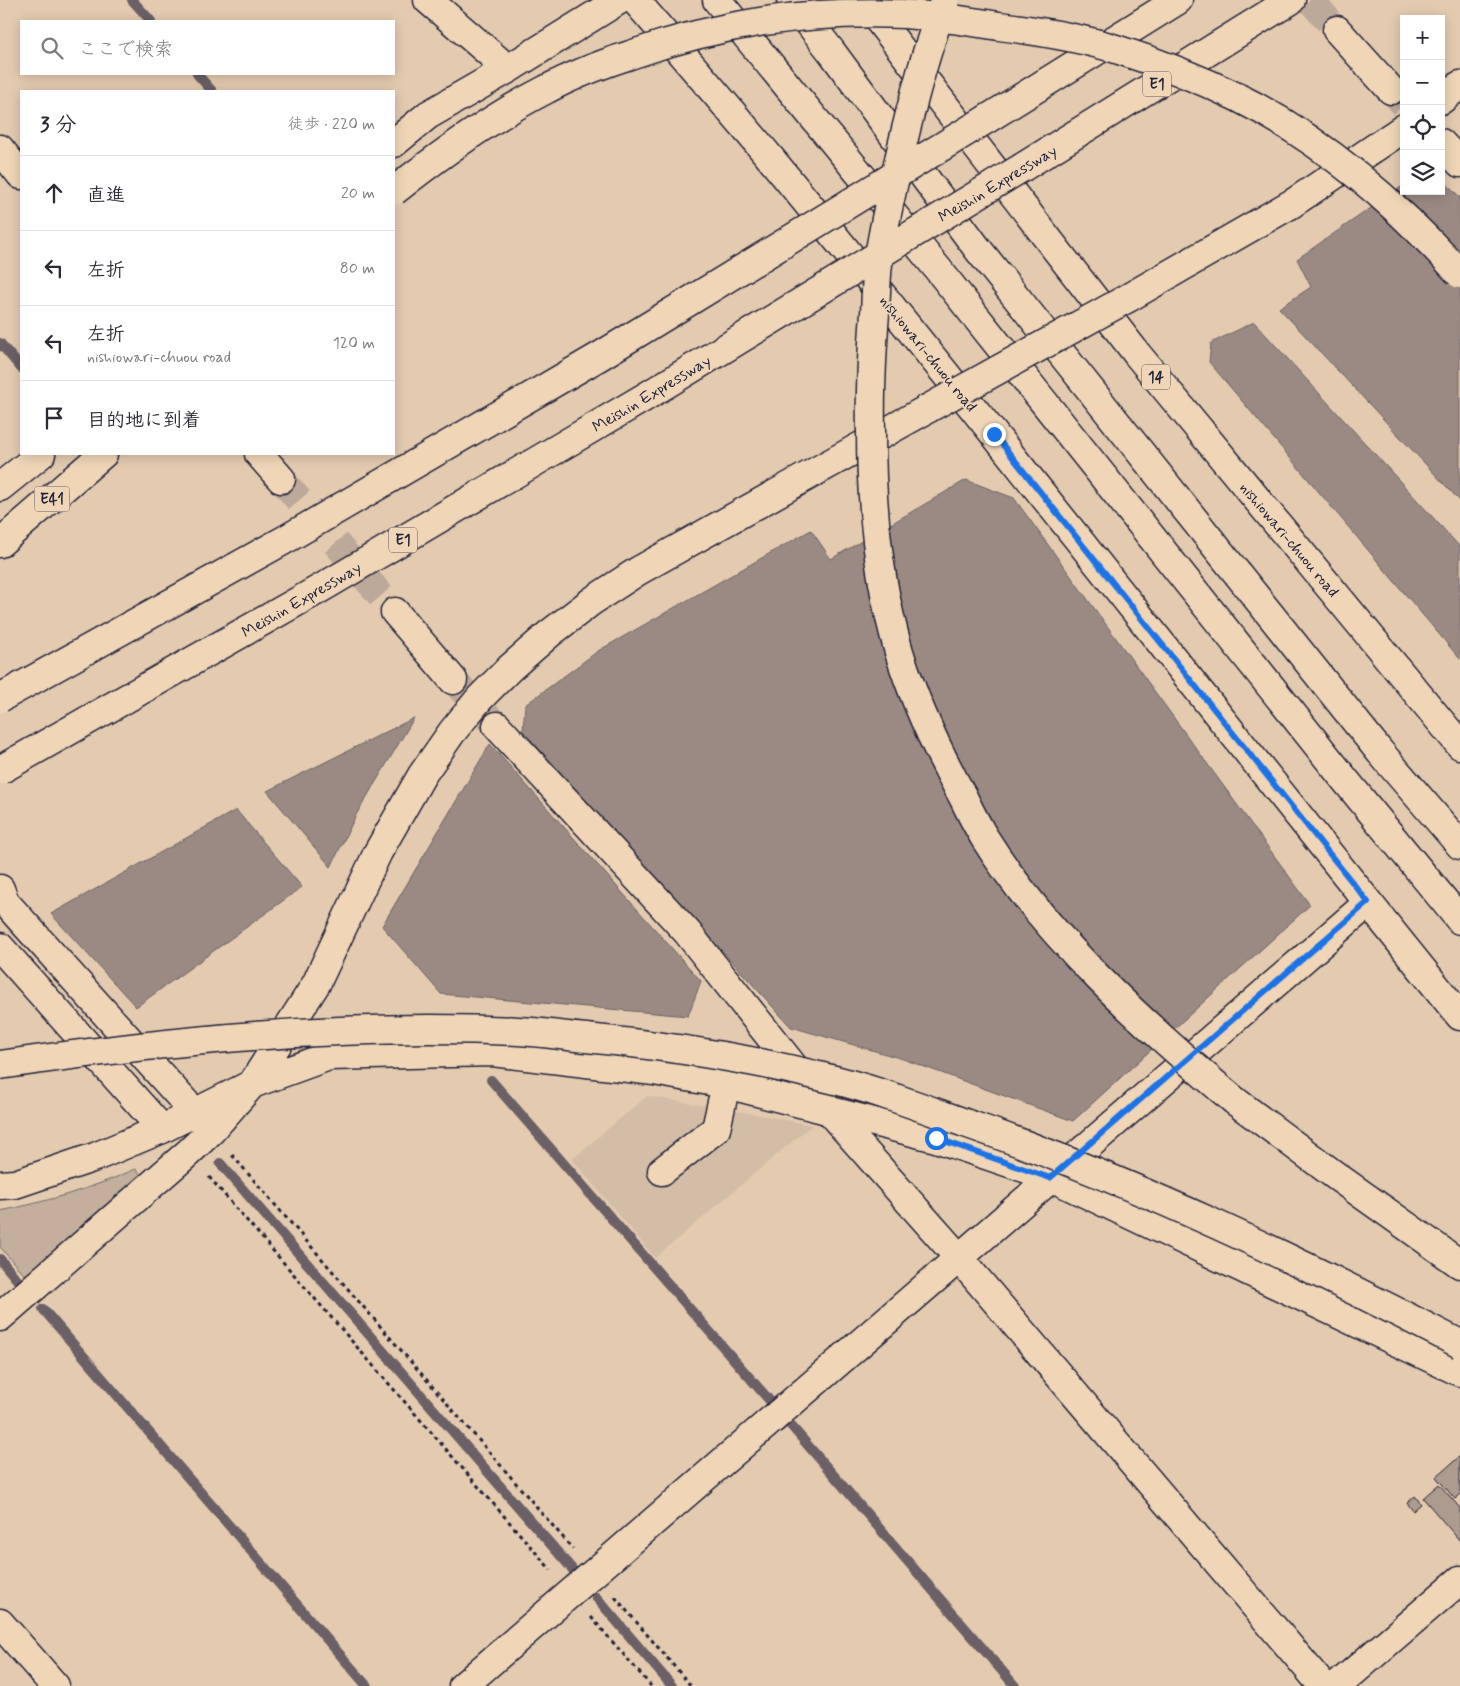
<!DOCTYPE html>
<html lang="ja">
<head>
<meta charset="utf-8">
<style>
	:root { --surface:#fff; --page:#f7f7f7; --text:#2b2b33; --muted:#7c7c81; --line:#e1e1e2 }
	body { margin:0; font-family:Mynerve,"Klee One",sans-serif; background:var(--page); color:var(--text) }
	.controls { position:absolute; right:15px; top:15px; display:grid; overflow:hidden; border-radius:0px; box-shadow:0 2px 12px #0003 }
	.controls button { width:45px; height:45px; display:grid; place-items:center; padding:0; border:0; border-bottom:1px solid var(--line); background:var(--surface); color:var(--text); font:25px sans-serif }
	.stop { position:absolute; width:15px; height:15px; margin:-11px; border:4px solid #1a73e8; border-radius:50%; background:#fff }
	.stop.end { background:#1a73e8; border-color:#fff; box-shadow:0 1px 5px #0008 }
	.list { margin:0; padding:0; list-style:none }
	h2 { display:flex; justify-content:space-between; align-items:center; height:65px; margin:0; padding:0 20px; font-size:21px }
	h2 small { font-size:16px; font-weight:400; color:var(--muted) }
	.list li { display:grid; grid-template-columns:32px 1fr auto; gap:15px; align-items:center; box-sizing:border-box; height:75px; padding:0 20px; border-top:1px solid var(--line) }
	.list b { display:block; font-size:19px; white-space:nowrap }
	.list p { margin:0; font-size:16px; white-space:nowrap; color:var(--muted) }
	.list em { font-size:16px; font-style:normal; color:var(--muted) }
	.icon { flex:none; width:28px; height:28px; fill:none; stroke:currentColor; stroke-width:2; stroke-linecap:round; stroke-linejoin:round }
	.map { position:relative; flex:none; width:1460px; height:1686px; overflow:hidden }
	.search { position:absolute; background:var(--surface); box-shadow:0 2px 12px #0003; left:20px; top:20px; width:375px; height:55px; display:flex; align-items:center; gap:12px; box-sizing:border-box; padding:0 18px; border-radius:0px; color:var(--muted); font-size:19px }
	.panel { position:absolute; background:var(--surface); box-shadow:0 2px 12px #0003; left:20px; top:90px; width:375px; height:365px; border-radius:0px }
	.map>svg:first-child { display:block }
	.built { fill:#d4bda6 }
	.green { fill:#c3af9c; stroke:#72686c }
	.water { fill:#9a8a83; stroke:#6a6066 }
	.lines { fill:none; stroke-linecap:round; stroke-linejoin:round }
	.stream { stroke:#6a6066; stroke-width:10 }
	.building { fill:#ae9b8f; stroke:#22223b }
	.minor-tunnel { stroke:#bda999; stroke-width:28; stroke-dasharray:28 14; stroke-linecap:butt }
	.minor-casing { stroke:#22223b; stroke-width:31 }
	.major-casing { stroke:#22223b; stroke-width:31 }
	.highway-casing { stroke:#22223b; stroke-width:31 }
	.path { stroke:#22223b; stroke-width:3; stroke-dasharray:4 4; stroke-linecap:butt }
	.minor { stroke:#f0d6b7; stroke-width:28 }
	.major { stroke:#f0d6b7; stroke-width:28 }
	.highway { stroke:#f0d6b7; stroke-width:28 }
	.minor-bridge-casing { stroke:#22223b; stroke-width:31; stroke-linecap:butt }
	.highway-bridge-casing { stroke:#22223b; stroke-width:31; stroke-linecap:butt }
	.minor-bridge { stroke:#f0d6b7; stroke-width:28 }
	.highway-bridge { stroke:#f0d6b7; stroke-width:28 }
	.route { stroke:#1a73e8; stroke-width:6 }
	.labels { text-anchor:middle; stroke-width:4; stroke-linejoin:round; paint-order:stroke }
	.shield { fill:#f0d6b7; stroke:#605860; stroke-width:1 }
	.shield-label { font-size:15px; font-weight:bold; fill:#22223b }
	.street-label { font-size:16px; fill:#22223b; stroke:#f0d6b7 }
</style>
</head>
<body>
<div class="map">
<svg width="1460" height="1686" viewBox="0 0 1460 1686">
	<rect width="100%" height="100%" fill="#e4cbb0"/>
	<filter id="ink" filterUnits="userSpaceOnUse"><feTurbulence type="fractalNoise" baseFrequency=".02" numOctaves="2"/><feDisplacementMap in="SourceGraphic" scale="10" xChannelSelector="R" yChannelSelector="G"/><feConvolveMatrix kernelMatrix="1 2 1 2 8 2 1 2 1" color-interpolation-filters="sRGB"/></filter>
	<g filter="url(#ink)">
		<path class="built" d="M647 1096 744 1112 812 1125 655 1258 572 1159Z"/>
		<path class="green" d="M136 1169 142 1176 26 1277 0 1247V1211C47 1202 92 1188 136 1169Z"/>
		<g class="water">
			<path d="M1441 178 1460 197V501L1279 308 1311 287 1297 259 1404 185V191H1441Z"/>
			<path d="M1254 322 1460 547V659L1209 362 1211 343Z"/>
			<path d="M966 480 1014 498 1310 905 1073 1121 903 1059 791 1027 523 731 525 705 598 651 811 530 831 559Z"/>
			<path d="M414 718 356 815 331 867 267 791Z"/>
			<path d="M490 744 701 981 688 1016 441 994 382 926Z"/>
			<path d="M236 810 302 887 136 1007 51 914Z"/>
		</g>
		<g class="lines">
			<g class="stream">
				<path d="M132 0 151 21"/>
				<path d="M197 74 212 91"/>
				<path d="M0 343 21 368"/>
				<path d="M491 1080 770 1401"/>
				<path d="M220 1163 573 1570"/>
				<path d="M0 1259 23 1287"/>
				<path d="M43 1309 367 1686"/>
				<path d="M780 1427 787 1421 1015 1686"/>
				<path d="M596 1597 672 1686"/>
			</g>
		</g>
		<g class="building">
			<path d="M1460 1456V1495L1455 1499 1436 1477Z"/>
			<path d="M1439 1484 1460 1508V1541L1423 1498Z"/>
			<path d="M1415 1496 1421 1504 1413 1511 1407 1503Z"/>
		</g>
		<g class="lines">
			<g class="minor-tunnel">
				<path d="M1310 0 1337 30"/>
				<path d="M1391 90 1404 104"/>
				<path d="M281 479 395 612"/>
				<path d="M453 680 497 726"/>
			</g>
			<g class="minor-casing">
				<g id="minor">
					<path d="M428 0 508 69"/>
					<path d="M1337 30 1391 90"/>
					<path d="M1441 100 1460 85"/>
					<path d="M394 143 428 115 508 69 619 0"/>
					<path d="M1441 143 1460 163"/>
					<path d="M0 149 21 175"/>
					<path d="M1128 298 1293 203 1404 128"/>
					<path d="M259 454 281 479"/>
					<path d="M0 487 41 454"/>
					<path d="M395 612 453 680"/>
					<path d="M497 726 687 932 828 1110 959 1258 1323 1686"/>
					<path d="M0 889 5 902 194 1112"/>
					<path d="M0 947 162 1129"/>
					<path d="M662 1171 716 1129 726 1084"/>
					<path d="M0 1185 15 1184 95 1157 162 1129 252 1084 316 984 378 852 422 775 452 732 480 698 510 668 549 634 592 601 638 571 929 408"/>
					<path d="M0 1317 188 1153 211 1131 252 1084 329 1056 492 1052 654 1071 726 1084 936 1138 1051 1177 1460 1372"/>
					<path d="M0 1623 55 1686"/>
					<path d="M463 1686 959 1258 1368 903"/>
					<path d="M1337 1686 1460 1580"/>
				</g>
			</g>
			<g class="major-casing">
				<g id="major">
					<path d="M635 0C681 53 727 106 772 160 1005 443 1229 732 1460 1016"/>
					<path d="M863 0 1137 354 1460 745"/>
				</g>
			</g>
			<g class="highway-casing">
				<g id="highway">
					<path d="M717 0 937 268 1346 781 1460 920"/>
					<path d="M791 0 831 51 977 248 1380 752 1460 845"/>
					<path d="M987 119 1178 0"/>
					<path d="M1023 167 1291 0"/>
					<path d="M0 543 103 454"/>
					<path d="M1235 1101 1336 1176 1460 1264"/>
				</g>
			</g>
			<g class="path">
				<path d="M232 1155 573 1549"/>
				<path d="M209 1177 551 1570"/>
				<path d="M615 1597 691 1686"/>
				<path d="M591 1617 651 1686"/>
			</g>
			<use href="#minor" class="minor"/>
			<use href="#major" class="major"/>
			<use href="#highway" class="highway"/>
			<g class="minor-bridge-casing">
				<path id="minor-bridge" d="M929 408 1128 298"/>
			</g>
			<g class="highway-bridge-casing">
				<g id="highway-bridge">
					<path d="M945 0C926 50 912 102 900 155 892 191 883 227 878 264 876 280 876 297 875 313 872 353 870 392 871 431 871 505 878 581 899 652 915 703 938 752 964 799 970 812 977 825 984 837 1047 938 1145 1026 1235 1101"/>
					<path d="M394 191C442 153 492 117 547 89 573 75 602 64 630 55 721 23 808 10 904 14 936 16 968 21 999 26 1038 31 1078 37 1116 49 1157 62 1198 78 1237 97 1322 139 1397 204 1460 274"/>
					<path d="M0 698 288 538 600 356 987 119"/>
					<path d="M0 770 323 587 645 397 1023 167"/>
					<path d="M0 1065C171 1040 345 1023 518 1031 541 1032 563 1036 586 1038 667 1046 748 1058 827 1078 874 1089 920 1107 965 1123 1136 1182 1299 1261 1460 1344"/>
				</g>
			</g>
			<use href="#minor-bridge" class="minor-bridge"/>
			<use href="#highway-bridge" class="highway-bridge"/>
		</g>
	</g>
	<g class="lines" filter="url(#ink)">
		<path class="route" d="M936 1138 1050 1178 1368 902 994 434"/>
	</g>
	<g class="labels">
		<g class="shield">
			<rect x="1143" y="71.5" width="28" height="25" rx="4"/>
			<rect x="1142" y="364.5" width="28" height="25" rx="4"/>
			<rect x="34.5" y="486.5" width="35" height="25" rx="4"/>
			<rect x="389" y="527.5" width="28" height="25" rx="4"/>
		</g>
		<g class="shield-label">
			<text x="1157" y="89">E1</text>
			<text x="1156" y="382">14</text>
			<text x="52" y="504">E41</text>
			<text x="403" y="545">E1</text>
		</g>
		<g class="street-label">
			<text transform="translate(997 183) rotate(-31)" y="6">Meishin Expressway</text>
			<text transform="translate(929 353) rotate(51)" y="6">nishiowari-chuou road</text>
			<text transform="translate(651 393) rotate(-31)" y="6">Meishin Expressway</text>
			<text transform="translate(1290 539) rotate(50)" y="6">nishiowari-chuou road</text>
			<text transform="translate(301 599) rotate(-30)" y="6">Meishin Expressway</text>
		</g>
	</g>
</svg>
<div class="controls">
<button>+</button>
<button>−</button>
<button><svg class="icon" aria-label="locate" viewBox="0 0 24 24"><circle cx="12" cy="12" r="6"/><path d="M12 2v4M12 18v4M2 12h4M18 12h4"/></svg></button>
<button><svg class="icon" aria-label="layers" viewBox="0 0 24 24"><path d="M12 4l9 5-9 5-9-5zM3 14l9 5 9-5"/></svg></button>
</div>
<div class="stop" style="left:936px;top:1138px"></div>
<div class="stop end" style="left:994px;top:434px"></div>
<div class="search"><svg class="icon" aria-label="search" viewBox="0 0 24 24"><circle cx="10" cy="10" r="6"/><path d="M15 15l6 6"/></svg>ここで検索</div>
<section class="panel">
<h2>3 分<small>徒歩 · 220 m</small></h2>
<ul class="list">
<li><svg class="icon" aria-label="ahead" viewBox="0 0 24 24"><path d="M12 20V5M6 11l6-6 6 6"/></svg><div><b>直進</b></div><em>20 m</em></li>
<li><svg class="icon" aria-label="left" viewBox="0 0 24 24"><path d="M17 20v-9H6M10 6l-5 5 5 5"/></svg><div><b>左折</b></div><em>80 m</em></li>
<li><svg class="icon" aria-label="left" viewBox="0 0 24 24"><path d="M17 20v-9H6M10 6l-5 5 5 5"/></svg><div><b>左折</b><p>nishiowari-chuou road</p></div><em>120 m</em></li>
<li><svg class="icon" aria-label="arrive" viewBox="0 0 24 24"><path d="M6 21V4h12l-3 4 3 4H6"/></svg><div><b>目的地に到着</b></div></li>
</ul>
</section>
</div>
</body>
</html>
